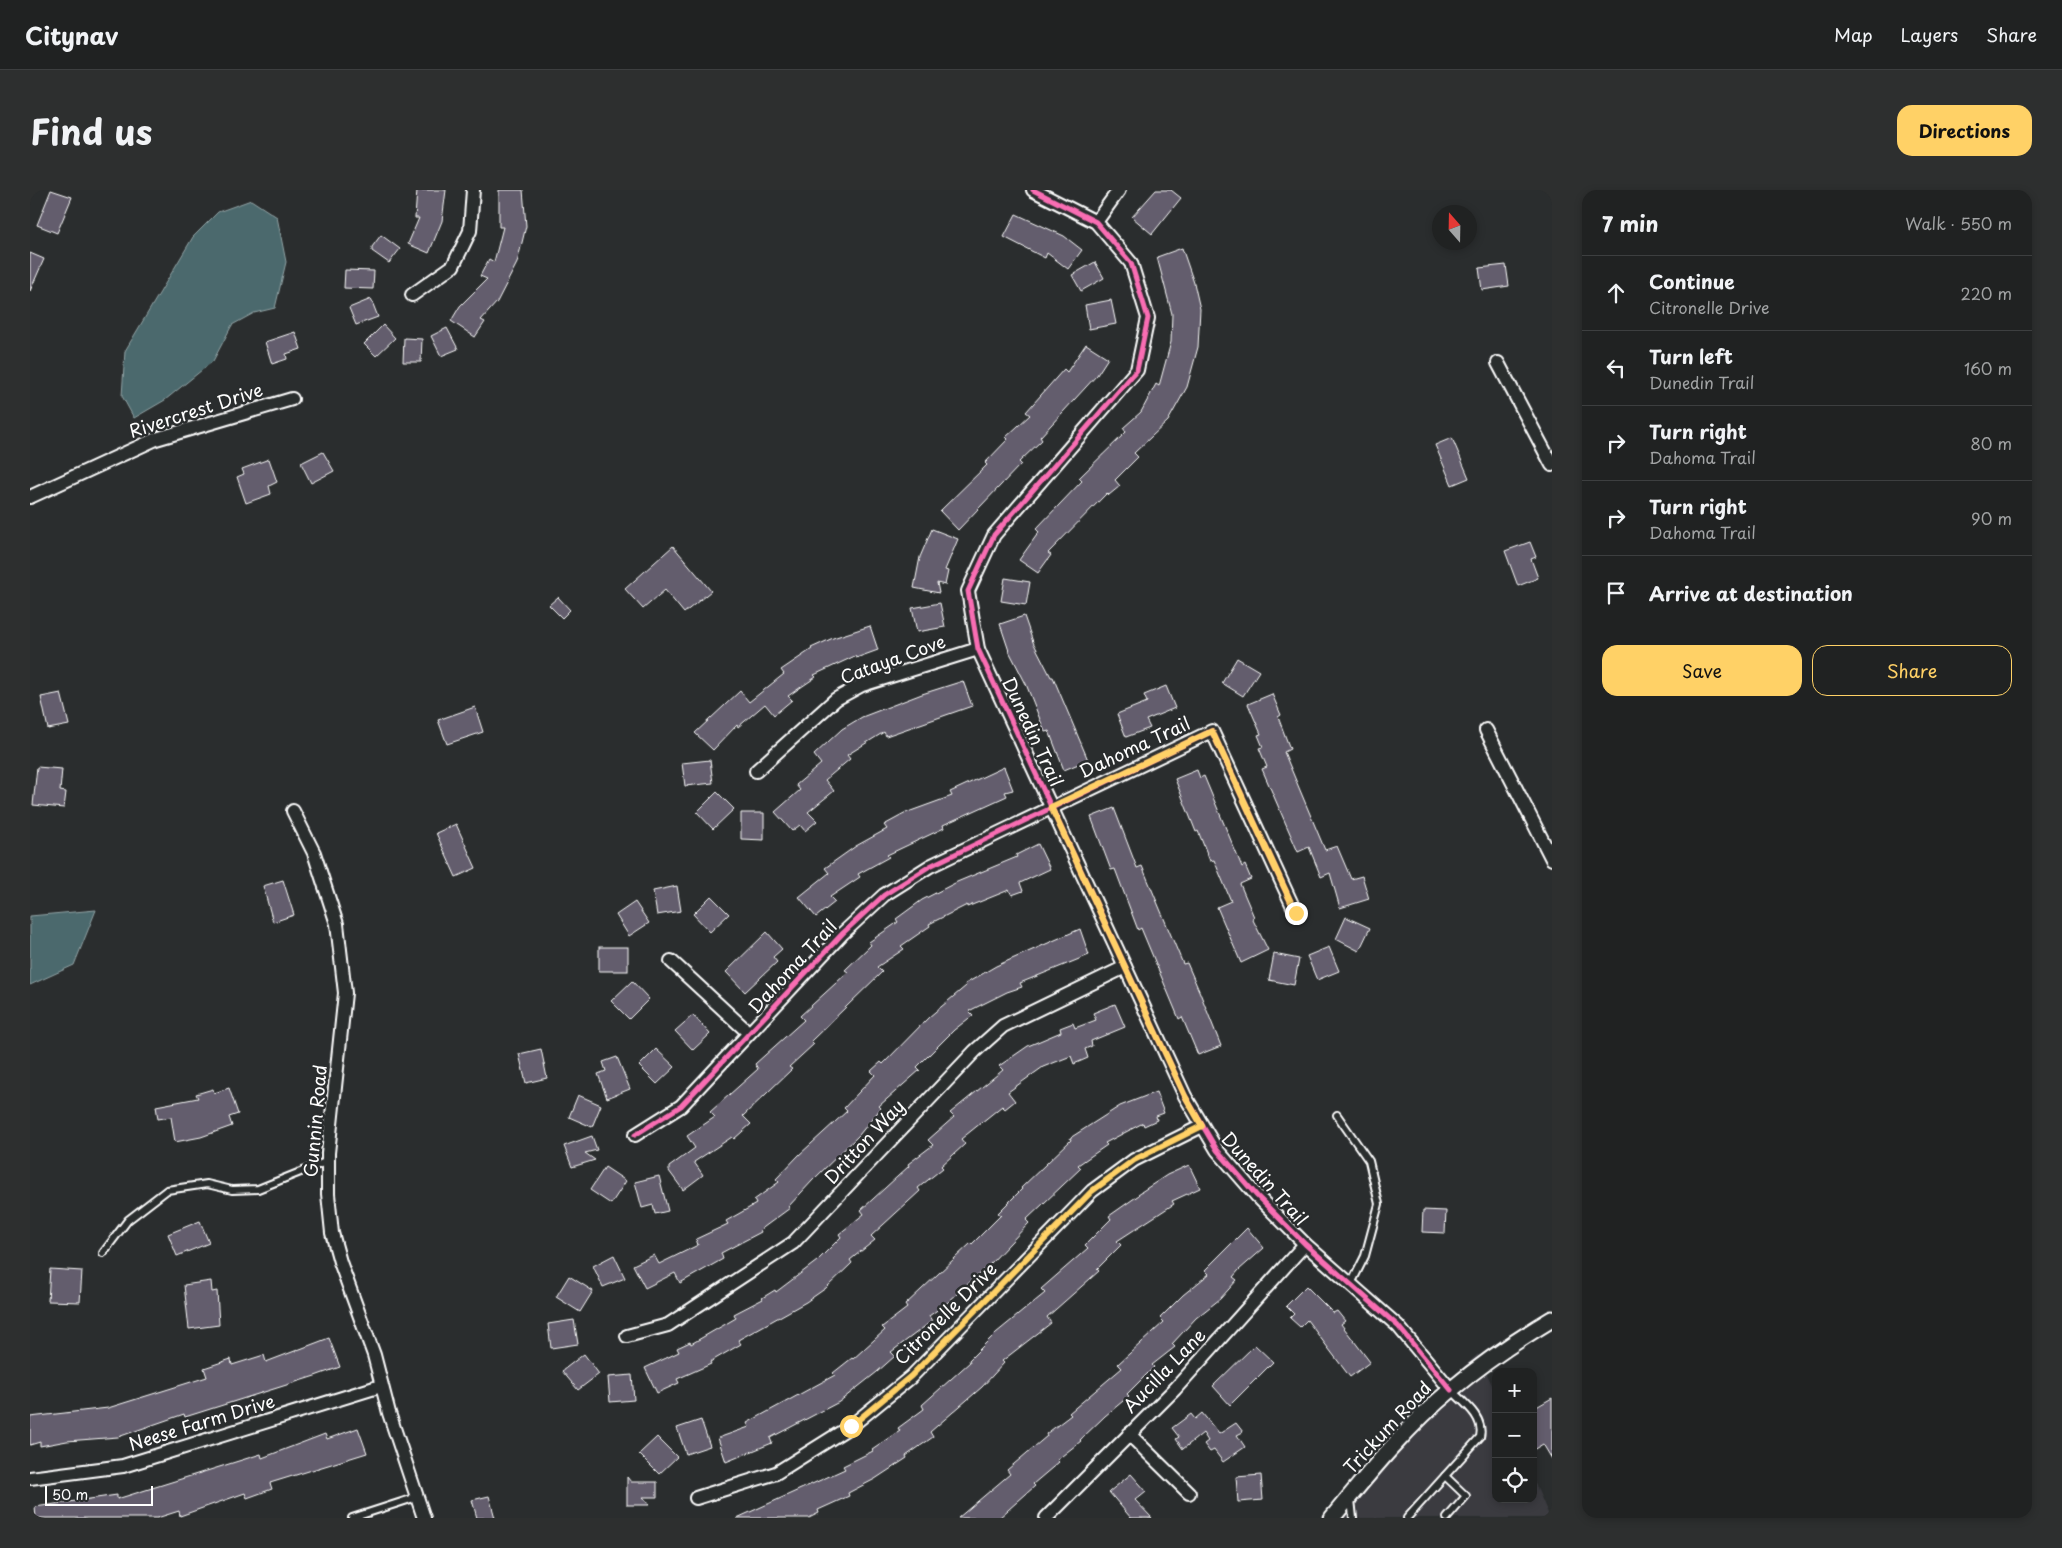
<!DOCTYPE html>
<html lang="en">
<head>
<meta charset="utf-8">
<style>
	:root { --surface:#202222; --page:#2d2f2f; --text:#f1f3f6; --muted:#a2a4a5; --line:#3d3f40; --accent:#ffd166 }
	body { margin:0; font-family:"Playpen Sans",sans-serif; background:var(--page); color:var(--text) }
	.controls { position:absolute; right:15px; bottom:15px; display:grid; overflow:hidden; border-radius:10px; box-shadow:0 2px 8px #0003 }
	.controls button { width:45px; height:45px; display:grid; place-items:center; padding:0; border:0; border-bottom:1px solid var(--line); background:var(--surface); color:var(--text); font:25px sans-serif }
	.compass { position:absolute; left:1402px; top:15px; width:45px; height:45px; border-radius:50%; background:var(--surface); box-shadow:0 2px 8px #0003; rotate:340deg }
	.scale { position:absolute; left:15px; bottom:12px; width:108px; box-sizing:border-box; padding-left:5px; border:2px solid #fff; border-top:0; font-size:14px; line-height:18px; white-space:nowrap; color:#fff; -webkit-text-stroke:4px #2a2d2e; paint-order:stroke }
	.stop { position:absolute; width:15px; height:15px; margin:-11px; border:4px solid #ffd166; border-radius:50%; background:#fff }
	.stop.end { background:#ffd166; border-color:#fff; box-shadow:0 1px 5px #0008 }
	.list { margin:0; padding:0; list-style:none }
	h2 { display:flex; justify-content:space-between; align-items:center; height:65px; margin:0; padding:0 20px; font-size:21px }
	h2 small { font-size:16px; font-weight:400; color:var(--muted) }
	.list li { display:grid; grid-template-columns:32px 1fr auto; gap:15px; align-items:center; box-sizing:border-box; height:75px; padding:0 20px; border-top:1px solid var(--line) }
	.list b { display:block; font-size:19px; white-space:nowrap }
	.list p { margin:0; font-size:16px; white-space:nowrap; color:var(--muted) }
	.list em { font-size:16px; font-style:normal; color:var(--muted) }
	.actions { display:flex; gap:10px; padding:15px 20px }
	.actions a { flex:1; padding:11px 0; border:1px solid var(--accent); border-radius:15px; text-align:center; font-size:18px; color:var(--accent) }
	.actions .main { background:var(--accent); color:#111 }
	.icon { flex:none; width:28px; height:28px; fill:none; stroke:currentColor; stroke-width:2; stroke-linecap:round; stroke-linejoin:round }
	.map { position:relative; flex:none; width:1522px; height:1328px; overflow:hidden; border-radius:15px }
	header { display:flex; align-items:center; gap:30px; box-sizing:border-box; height:70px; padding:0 25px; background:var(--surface); border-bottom:1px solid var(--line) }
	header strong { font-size:24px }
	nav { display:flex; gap:28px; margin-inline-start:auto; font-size:18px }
	.intro { display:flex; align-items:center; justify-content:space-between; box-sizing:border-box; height:120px; padding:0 30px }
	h1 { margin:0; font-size:35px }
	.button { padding:12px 22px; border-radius:15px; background:var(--accent); color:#111; font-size:18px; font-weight:700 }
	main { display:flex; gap:30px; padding:0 30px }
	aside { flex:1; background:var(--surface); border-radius:15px; box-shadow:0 2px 8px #0003 }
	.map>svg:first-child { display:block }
	.built { fill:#3b3b41 }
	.water { fill:#4b696d; stroke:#93a5a7 }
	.building { fill:#635d6d; stroke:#fff }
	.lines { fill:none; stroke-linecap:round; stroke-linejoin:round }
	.service-casing { stroke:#fff; stroke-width:10 }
	.minor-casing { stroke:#fff; stroke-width:16 }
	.tertiary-casing { stroke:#fff; stroke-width:19 }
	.service { stroke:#2a2d2e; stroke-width:6 }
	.minor { stroke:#2a2d2e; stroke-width:12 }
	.tertiary { stroke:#2a2d2e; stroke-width:15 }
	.cycleway-casing { stroke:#2a2d2e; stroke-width:8 }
	.cycleway { stroke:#f96db3; stroke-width:5 }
	.route { stroke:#ffd166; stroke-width:6 }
	.labels { text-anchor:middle; stroke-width:5; stroke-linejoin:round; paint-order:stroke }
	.street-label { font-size:18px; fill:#fff; stroke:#2a2d2e }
</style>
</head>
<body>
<header>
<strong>Citynav</strong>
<nav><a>Map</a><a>Layers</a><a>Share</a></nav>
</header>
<div class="intro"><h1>Find us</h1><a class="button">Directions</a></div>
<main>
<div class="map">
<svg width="1522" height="1328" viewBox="0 0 1522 1328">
	<rect width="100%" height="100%" fill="#2a2d2e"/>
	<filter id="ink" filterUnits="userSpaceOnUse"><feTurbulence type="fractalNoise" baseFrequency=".02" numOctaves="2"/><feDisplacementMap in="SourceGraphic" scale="10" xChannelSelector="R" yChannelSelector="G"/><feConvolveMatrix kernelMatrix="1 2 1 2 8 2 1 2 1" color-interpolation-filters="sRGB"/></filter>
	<g filter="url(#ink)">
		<path class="built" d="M1448 1164 1466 1204V1309H1503V1289L1520 1328H1298L1383 1223Z"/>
		<g class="water">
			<path d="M221 10 247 27 256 72 245 118 224 123 202 135 183 171 135 210 104 228 92 206 95 161 163 47 188 22Z"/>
			<path d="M66 720 44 775 0 795V726Z"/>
		</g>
		<g class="building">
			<path d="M21 0 42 7 27 43 7 35Z"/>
			<path d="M387 0H416L412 31 399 63 378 54 389 28H385Z"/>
			<path d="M469 0H493L496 36 487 73 467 112 451 130 455 132 445 147 421 131 430 116 457 89 450 86 459 69 464 72 473 37H469Z"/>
			<path d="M1126 0H1141L1151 8 1122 44 1102 27Z"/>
			<path d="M986 24 1034 46 1052 60 1038 79 1017 63 1015 68 974 47Z"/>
			<path d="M351 45 370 59 359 73 342 61V57Z"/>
			<path d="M1152 58 1164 93 1170 119 1168 157 1157 197 1138 231 1104 263 1108 267 1085 290 1090 296 1079 305 1077 303 1018 363 1021 365 1008 383 989 370 1009 342 1006 339 1052 291 1049 288 1096 242 1093 238 1111 222 1126 194 1129 196 1141 152 1142 124 1127 67Z"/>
			<path d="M0 63 14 69 0 101Z"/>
			<path d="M1065 72 1074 88 1051 101 1042 85Z"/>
			<path d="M1476 75 1479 96 1452 100 1449 78Z"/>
			<path d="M315 80 344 81 343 99 314 98Z"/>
			<path d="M341 109 348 127 326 135 319 118Z"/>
			<path d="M1081 110 1086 134 1059 139 1055 115Z"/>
			<path d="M353 135 365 148 346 166 334 154Z"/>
			<path d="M417 138 428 159 411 166 401 146Z"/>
			<path d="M265 142 271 159 256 164 257 169 242 174 235 152Z"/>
			<path d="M374 148 392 149 391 172H373Z"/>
			<path d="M1056 154 1078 168 1067 185 1010 247 1012 250 989 272 991 274 928 340 910 321 957 275 955 273 978 249 976 247 1000 225 996 222 1034 179 1037 182Z"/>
			<path d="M1422 248 1439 288 1422 295 1405 255Z"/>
			<path d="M293 262 304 281 281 293 271 273Z"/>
			<path d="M239 269 247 292 239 296 241 304 216 313 207 287 214 284 212 279Z"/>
			<path d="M902 339 928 349 915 380 918 381 915 395 907 393 909 403 884 398 890 367Z"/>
			<path d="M1500 352 1506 367 1501 369 1508 388 1488 396 1475 361Z"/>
			<path d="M643 356 681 401 654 423 635 400 613 419 595 399Z"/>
			<path d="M975 388 1000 392 996 415 971 411Z"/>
			<path d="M528 407 540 420 532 428 519 415Z"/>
			<path d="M910 413 915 437 887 442 882 418Z"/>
			<path d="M994 426 1003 452 1021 487H1023L1058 570 1034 580 1019 541 1015 542 996 494 979 461 970 434Z"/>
			<path d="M840 436 848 460 826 468 825 466 784 485 786 487 758 506 762 510 744 525 735 514 708 537 707 535 683 560 665 543 710 501 719 512 754 484 751 480 782 459 781 458 803 448Z"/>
			<path d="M1207 468 1229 481 1213 506 1192 493Z"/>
			<path d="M933 491 942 516 856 546 854 542 817 565 820 569 795 590 804 601 778 622 787 631 775 641 770 635 762 641 745 622 770 600 766 595 791 574 784 565 812 539 832 527 892 504Z"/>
			<path d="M1136 496 1145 518 1116 530 1120 538 1096 547 1087 524 1117 512 1114 505Z"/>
			<path d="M31 503 39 535 18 539 11 507Z"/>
			<path d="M1242 504 1251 525 1248 527 1260 559 1254 562 1295 660 1307 656 1321 689 1332 686 1339 709 1310 718 1300 683 1291 687 1279 657 1268 662 1232 579 1237 577 1229 558 1233 557 1228 545 1231 544 1218 514Z"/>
			<path d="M445 517 453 542 417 554 408 530Z"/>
			<path d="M680 570 683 593 655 596 652 573Z"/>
			<path d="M7 577 32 579 30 601 36 602 34 618 3 615Z"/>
			<path d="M974 577 983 600 975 602 977 606 913 635 914 638 857 665 859 667 828 684 830 687 800 707 805 712 786 727 769 707 799 683 795 678 826 656 857 639 854 635 878 622 922 606 920 602Z"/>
			<path d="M1167 580 1170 588 1174 586 1212 677 1215 675 1221 689 1210 694 1224 727 1222 728 1238 760 1211 773 1187 717 1201 711 1184 670 1180 671 1168 641 1166 642 1145 589Z"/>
			<path d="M687 602 704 619 683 639 667 622Z"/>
			<path d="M1084 618 1107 678 1112 676 1153 774 1157 773 1170 803 1191 856 1168 865 1152 827 1149 829 1111 738 1108 740 1085 679 1081 680 1061 627Z"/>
			<path d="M711 623H734V650L711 649Z"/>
			<path d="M426 634 446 678 426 687 406 643Z"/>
			<path d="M1008 654 1020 679 990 693 993 701 982 705 979 700 937 717V715L899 734 900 736 871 756 874 759 847 777 852 782 781 851 784 854 759 877 762 879 713 926 721 934 704 949 702 947 664 972 673 985 653 1000 639 981V977L665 958 657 946 685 927 680 922 728 879 725 874 774 830 770 826 818 782 815 780 841 755 839 752 868 732 866 729 892 710 927 692 987 667 986 665Z"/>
			<path d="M253 690 264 725 243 732 233 696Z"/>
			<path d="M647 696 651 721 627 725 623 701Z"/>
			<path d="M681 706 699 724 680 742 663 724Z"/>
			<path d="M605 712 619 733 599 746 586 725Z"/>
			<path d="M1316 727 1340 738 1329 761 1306 749Z"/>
			<path d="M1050 739 1059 765 990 793 992 797 977 802 939 821 943 825 924 840 887 877 890 880 849 916 851 918 829 945 783 990 758 1017 760 1018 730 1040 731 1042 691 1063 693 1069 650 1093 645 1083 615 1098 603 1075 624 1065 629 1074 668 1055 666 1049 698 1034 696 1031 726 1014 724 1010 749 992 746 989 769 965 817 921 814 918 845 885 841 881 851 872 853 874 899 827 936 796 935 794 966 776Z"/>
			<path d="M737 742 752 759 743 767 747 772 715 802 696 782Z"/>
			<rect x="569" y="757" width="29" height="24"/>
			<path d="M1299 757 1309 781 1287 790 1277 766Z"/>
			<path d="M1244 764 1269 769 1264 795 1239 790Z"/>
			<path d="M602 791 619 809 599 829 581 811Z"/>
			<path d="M1085 814 1095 837 1061 851 1062 856 1055 859 1058 868 1044 874 1041 866 1013 877 978 902 985 911 975 919 972 916 931 949 935 954 911 976 913 978 888 998 890 1001 841 1046 845 1050 820 1070 822 1073 796 1098 776 1112 708 1150 711 1154 680 1172 681 1174 647 1189 649 1193 627 1203 615 1178 649 1162 647 1158 660 1152 661 1154 706 1128 704 1124 733 1109 732 1108 745 1100 746 1102 787 1071 811 1047 809 1044 834 1024 831 1020 879 976 878 974 903 955 898 950 924 927 920 923 973 880 969 876 998 856 1031 842 1030 838 1043 833 1045 838 1066 830 1063 823Z"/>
			<path d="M663 825 680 844 663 860 645 841Z"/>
			<path d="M511 859 517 888 496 893 489 864Z"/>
			<path d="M626 859 645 877 627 894 609 876Z"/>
			<path d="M587 867 600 899 577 908 568 884 576 881 573 872Z"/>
			<path d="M199 898 208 924 199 927 202 936 171 947 145 952 141 927 128 929 126 916 168 908 166 904 183 899 184 903Z"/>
			<path d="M1126 902 1134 923 1126 926 1127 930 1114 936 1113 933 1075 953 1077 955 1048 975 1051 978 996 1030 999 1033 961 1073 917 1113 899 1126 902 1131 861 1162 865 1166 847 1182 809 1212 740 1248 742 1253 696 1272 688 1248 719 1237 717 1233 805 1185 803 1183 822 1168 823 1169 855 1140 852 1137 877 1118 875 1115 941 1053 942 1054 971 1025 968 1023 992 999 991 998 1041 950 1040 948 1090 916Z"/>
			<path d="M548 905 571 915 562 937 539 927Z"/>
			<path d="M562 946 567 960 555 963 565 970 542 977 534 956Z"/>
			<path d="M1159 975 1170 998 1142 1011 1144 1014 1087 1051 1091 1055 1067 1079 1069 1081 1017 1127 1021 1133 972 1171 974 1173 952 1197 900 1242 903 1247 876 1266 877 1268 845 1289 818 1303 819 1306 788 1320 789 1323 779 1328H707L815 1279 813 1276 843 1261 842 1260 870 1241 868 1238 894 1219 892 1215 940 1172 939 1170 966 1143 1015 1103 1011 1099 1058 1058 1055 1055 1081 1029 1079 1026 1109 1005 1108 1004 1137 985Z"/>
			<path d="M575 977 596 991 581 1014 560 1000Z"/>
			<path d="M629 986 638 1021 625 1024 623 1015 612 1018 605 992Z"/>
			<path d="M1393 1020 1416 1021 1415 1043 1392 1042Z"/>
			<path d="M170 1031 179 1053 147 1066 138 1044Z"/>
			<path d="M1217 1038 1234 1058 1209 1080 1203 1087 1207 1090 1190 1109 1166 1128 1142 1154 1145 1157 1122 1175 1124 1177 1097 1204 1099 1206 1075 1226 1050 1250 1051 1251 1027 1270 1029 1272 1003 1294 1005 1296 969 1328H928L980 1284 977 1280 1017 1246 1016 1244 1041 1225 1039 1223 1092 1178 1088 1174 1134 1132 1130 1128 1153 1105 1179 1084 1175 1080Z"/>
			<path d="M584 1065 595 1088 573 1097 563 1076Z"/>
			<path d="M20 1079 52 1081 50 1112 18 1111Z"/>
			<path d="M539 1086 563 1101 550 1122 526 1107Z"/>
			<path d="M181 1091 182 1102 187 1101 189 1135 159 1139 154 1095Z"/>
			<path d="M1276 1096 1303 1123 1307 1121 1315 1131 1311 1134 1340 1172 1320 1187 1277 1130 1270 1137 1260 1128 1264 1124 1256 1116Z"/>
			<path d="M544 1130 548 1154 521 1158 518 1134Z"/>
			<path d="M299 1148 310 1177 285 1186 155 1227 154 1224 88 1247 37 1251 10 1256V1252L0 1255V1227L78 1218 177 1187 174 1178 201 1169 202 1175 234 1165 236 1172Z"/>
			<path d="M1225 1155 1243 1172 1200 1215 1183 1196Z"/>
			<path d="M554 1164 569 1184 548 1200 532 1181Z"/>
			<path d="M602 1185 604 1210 580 1212 578 1187Z"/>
			<path d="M1522 1208V1269L1513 1254 1503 1260V1219Z"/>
			<path d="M1172 1223 1189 1244 1206 1233 1213 1242 1207 1245 1215 1257 1193 1272 1184 1260 1180 1262 1174 1254 1178 1251 1173 1243 1153 1259 1146 1249 1149 1247 1142 1238 1161 1224 1165 1229Z"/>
			<path d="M671 1230 680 1256 656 1264 647 1238Z"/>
			<path d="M328 1238 337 1263 240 1293 242 1299 217 1308 215 1303 150 1326 149 1321 127 1328H6L5 1317 87 1305V1309L231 1264 232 1268 295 1244 297 1249Z"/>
			<path d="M627 1247 647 1267 629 1284 609 1264Z"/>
			<path d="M1101 1284 1116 1301 1105 1310 1122 1328H1101L1079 1302Z"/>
			<path d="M1231 1285 1233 1310 1208 1312 1206 1287Z"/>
			<path d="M597 1287 601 1292H627V1307H613L620 1315H597Z"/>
			<path d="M459 1306 465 1328H447L442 1310Z"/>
		</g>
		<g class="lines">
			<g class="service-casing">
				<g id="service">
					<path d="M1307 925 1339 971 1349 1014 1335 1066 1321 1094"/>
					<path d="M73 1063 98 1030 137 1000 177 994 202 1000 228 999 298 971"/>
					<path d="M1415 1286 1436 1306 1417 1328"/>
					<path d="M1321 1309 1323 1328"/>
					<path d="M322 1328 387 1307"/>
					<path d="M1377 1328 1450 1247C1455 1227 1433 1212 1421 1200"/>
				</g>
			</g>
			<g class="minor-casing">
				<g id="minor">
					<path d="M1003 0 1066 32 1101 73 1118 128 1107 180 964 345 938 401 948 459 1155 906 1187 960 1227 1006 1275 1054 1368 1136 1421 1200"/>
					<path d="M1066 32 1089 0"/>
					<path d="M382 105 423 76 440 41 443 0"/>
					<path d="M1468 173 1522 275"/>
					<path d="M0 307 126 249 262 209"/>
					<path d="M1456 540 1522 669"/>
					<path d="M726 581 806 509 832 495 948 459"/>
					<path d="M263 621 284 663 307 734 315 803 298 963V1004L302 1043 310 1072 344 1165 359 1223 394 1328"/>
					<path d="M641 771 719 843"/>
					<path d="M605 945 651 916 813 743 854 705 900 676 1182 541 1266 723"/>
					<path d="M597 1146 638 1135 763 1053 945 861 973 836 1095 777"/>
					<path d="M1099 1244 1159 1303"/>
					<path d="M0 1288 93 1276 351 1196"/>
					<path d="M666 1308 746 1283 821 1236 881 1187 1062 1001 1104 970 1172 936"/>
					<path d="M1016 1328 1145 1199 1275 1054"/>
				</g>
			</g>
			<g class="tertiary-casing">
				<path id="tertiary" d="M1302 1328C1339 1283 1377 1236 1422 1199 1453 1173 1487 1150 1522 1129"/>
			</g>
			<use href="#service" class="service"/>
			<use href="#minor" class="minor"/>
			<use href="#tertiary" class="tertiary"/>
			<g class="cycleway-casing">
				<g id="cycleway">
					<path d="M1003 0 1066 32 1101 73 1118 128 1107 180 964 345 938 401 948 459 1155 906 1187 960 1227 1006 1275 1054 1368 1136 1421 1200"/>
					<path d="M605 945 651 916 813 743 854 705 900 676 1182 541 1266 723"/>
				</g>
			</g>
			<use href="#cycleway" class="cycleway"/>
		</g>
	</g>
	<g class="lines" filter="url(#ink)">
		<path class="route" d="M821 1236 881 1186 1062 1001 1104 970 1172 936 1155 906 1021 617 1182 541 1266 723"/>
	</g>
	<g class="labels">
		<g class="street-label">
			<text transform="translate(166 221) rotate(-18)" y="6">Rivercrest Drive</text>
			<text transform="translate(863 470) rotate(-20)" y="6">Cataya Cove</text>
			<text transform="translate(1002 542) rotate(65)" y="6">Dunedin Trail</text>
			<text transform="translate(1105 558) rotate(-25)" y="6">Dahoma Trail</text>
			<text transform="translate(763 777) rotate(-47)" y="6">Dahoma Trail</text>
			<text transform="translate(286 931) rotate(-85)" y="6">Gunnin Road</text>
			<text transform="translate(835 952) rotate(-47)" y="6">Dritton Way</text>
			<text transform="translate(1234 989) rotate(48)" y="6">Dunedin Trail</text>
			<text transform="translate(916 1124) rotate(-45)" y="6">Citronelle Drive</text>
			<text transform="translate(1135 1181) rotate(-46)" y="6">Aucilla Lane</text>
			<text transform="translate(172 1233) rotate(-17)" y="6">Neese Farm Drive</text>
			<text transform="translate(1358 1238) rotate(-47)" y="6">Trickum Road</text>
		</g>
	</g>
</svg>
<div class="controls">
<button>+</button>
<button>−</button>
<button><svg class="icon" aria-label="locate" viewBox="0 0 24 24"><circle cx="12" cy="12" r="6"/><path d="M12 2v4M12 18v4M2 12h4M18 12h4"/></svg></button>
</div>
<svg class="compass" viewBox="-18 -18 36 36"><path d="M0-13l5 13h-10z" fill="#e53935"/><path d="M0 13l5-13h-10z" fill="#a2a4a5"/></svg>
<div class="scale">50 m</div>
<div class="stop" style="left:821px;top:1236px"></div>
<div class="stop end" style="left:1266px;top:723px"></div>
</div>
<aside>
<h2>7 min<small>Walk · 550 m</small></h2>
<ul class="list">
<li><svg class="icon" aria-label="ahead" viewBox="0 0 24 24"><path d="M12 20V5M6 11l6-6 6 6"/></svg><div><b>Continue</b><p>Citronelle Drive</p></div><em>220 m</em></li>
<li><svg class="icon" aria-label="left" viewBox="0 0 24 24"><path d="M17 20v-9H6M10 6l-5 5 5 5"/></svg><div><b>Turn left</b><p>Dunedin Trail</p></div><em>160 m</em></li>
<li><svg class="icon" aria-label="right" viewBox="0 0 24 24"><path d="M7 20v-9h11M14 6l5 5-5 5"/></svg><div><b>Turn right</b><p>Dahoma Trail</p></div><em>80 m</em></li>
<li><svg class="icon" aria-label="right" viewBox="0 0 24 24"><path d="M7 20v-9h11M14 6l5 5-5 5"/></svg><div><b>Turn right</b><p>Dahoma Trail</p></div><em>90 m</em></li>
<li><svg class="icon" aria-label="arrive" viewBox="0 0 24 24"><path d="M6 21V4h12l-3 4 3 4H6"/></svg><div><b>Arrive at destination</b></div></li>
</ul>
<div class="actions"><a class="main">Save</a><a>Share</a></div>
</aside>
</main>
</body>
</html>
